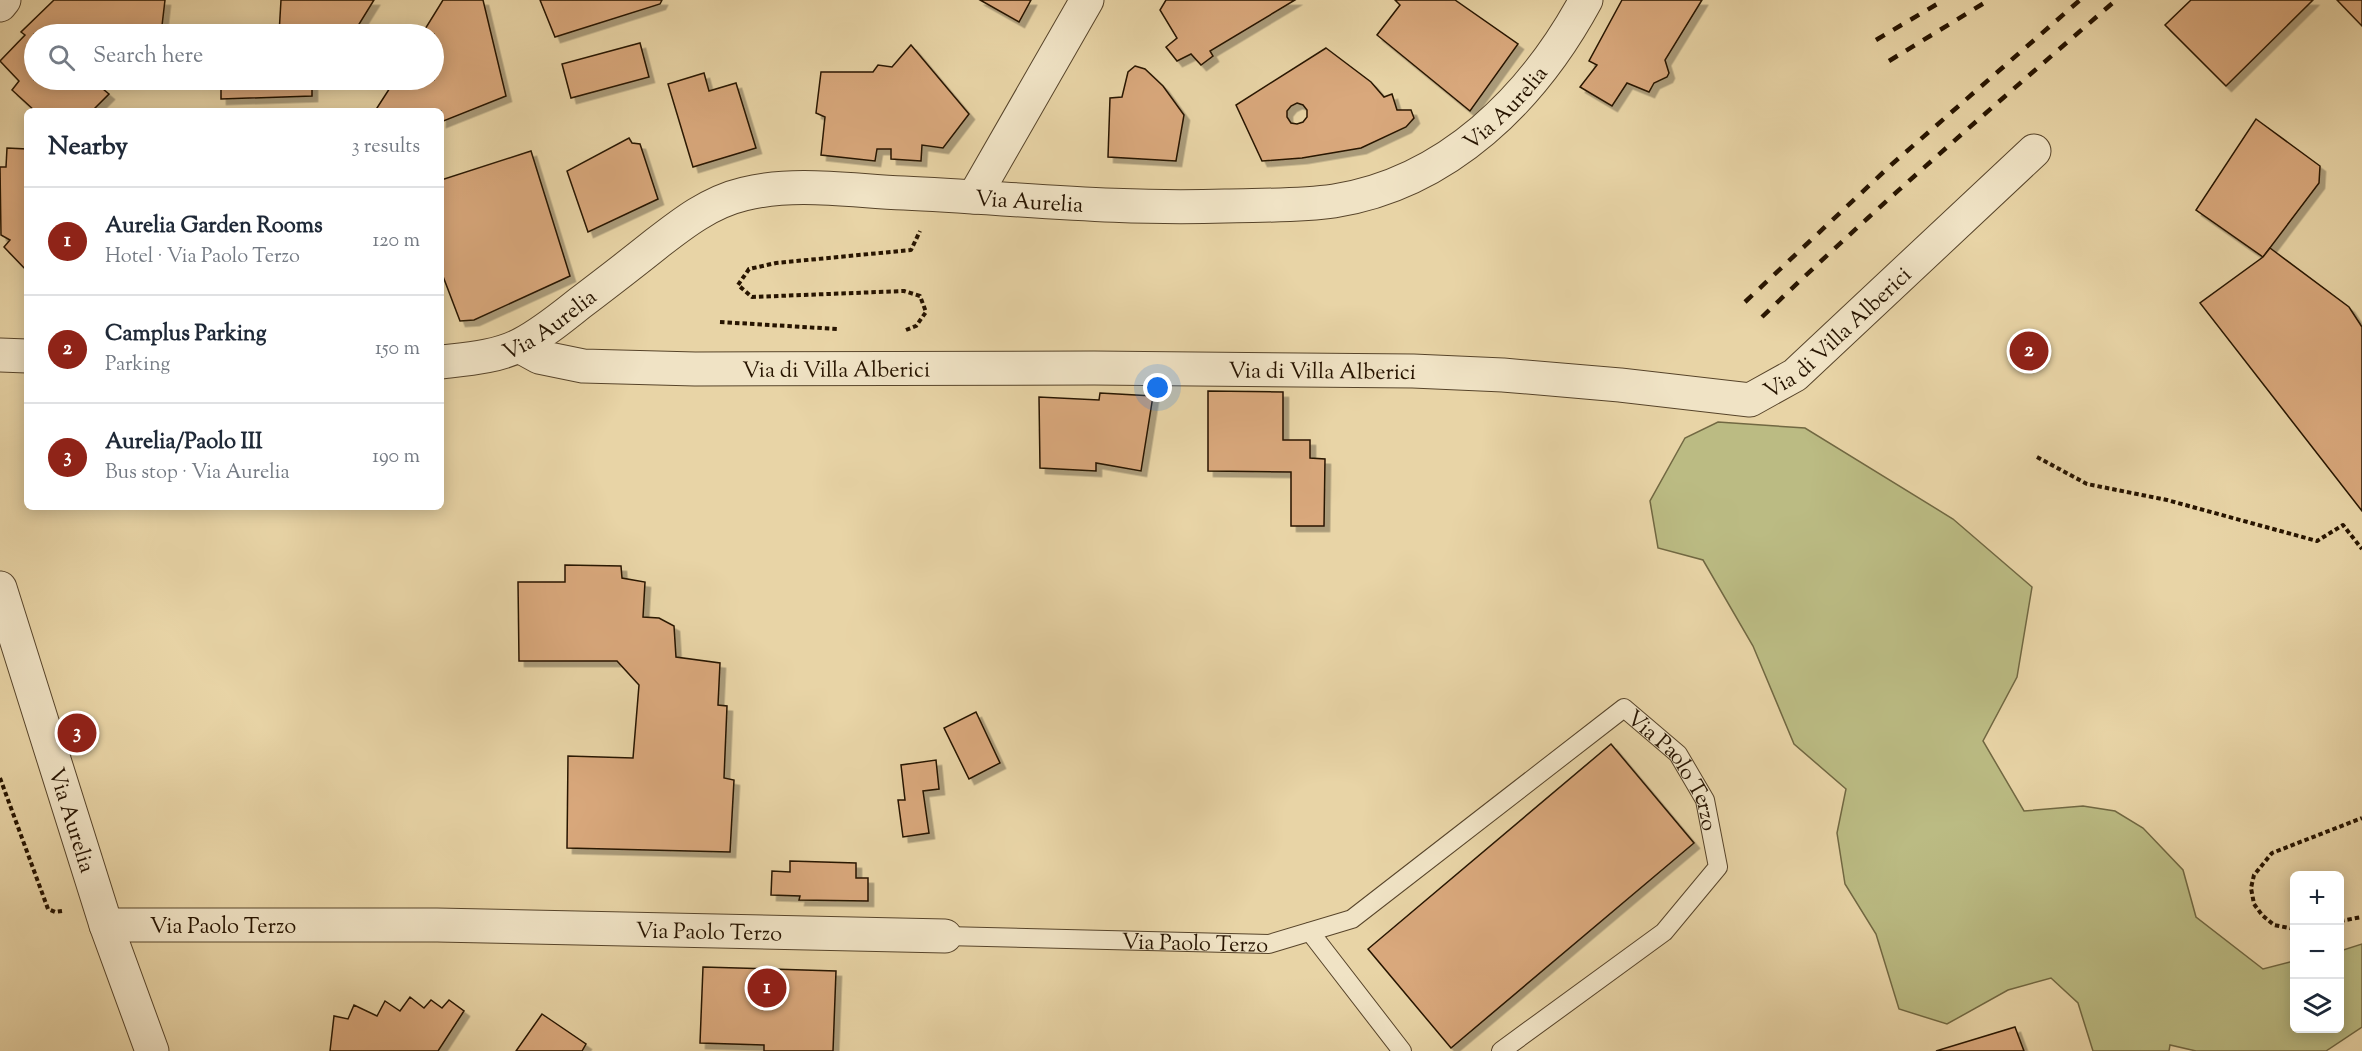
<!DOCTYPE html>
<html lang="en">
<head>
<meta charset="utf-8">
<style>
	:root { --surface:#fff; --page:#f2f2f3; --text:#1f2937; --muted:#747a83; --line:#e0e1e3; --accent:#8f2418 }
	body { margin:0; font-family:"Sorts Mill Goudy",serif; background:var(--page); color:var(--text) }
	.controls { position:absolute; right:18px; bottom:18px; display:grid; overflow:hidden; border-radius:9px; box-shadow:0 3px 15px #0003 }
	.controls button { width:54px; height:54px; display:grid; place-items:center; padding:0; border:0; border-bottom:2px solid var(--line); background:var(--surface); color:var(--text); font:30px sans-serif }
	.you { position:absolute; left:1158px; top:388px; width:21px; height:21px; margin:-15px; border:4px solid #fff; border-radius:50%; background:#1a73e8; box-shadow:0 0 0 9px #1a73e833 }
	.badge { display:grid; place-items:center; width:39px; height:39px; border-radius:50%; background:var(--accent); color:#fff; font-size:20px; font-weight:700 }
	.pin { position:absolute; translate:-50% -50%; border:3px solid #fff; box-shadow:0 2px 6px #0006 }
	.list { margin:0; padding:0; list-style:none }
	h2 { display:flex; justify-content:space-between; align-items:center; height:78px; margin:0; padding:0 24px; font-size:26px }
	h2 small { font-size:20px; font-weight:400; color:var(--muted) }
	.list li { display:grid; grid-template-columns:39px 1fr auto; gap:18px; align-items:center; box-sizing:border-box; height:108px; padding:0 24px; border-top:2px solid var(--line) }
	.list b { display:block; font-size:22px; white-space:nowrap }
	.list p { margin:0; font-size:20px; white-space:nowrap; color:var(--muted) }
	.list em { font-size:20px; font-style:normal; color:var(--muted) }
	.icon { flex:none; width:33px; height:33px; fill:none; stroke:currentColor; stroke-width:2; stroke-linecap:round; stroke-linejoin:round }
	.map { position:relative; flex:none; width:2362px; height:1051px; overflow:hidden }
	.search { position:absolute; background:var(--surface); box-shadow:0 3px 15px #0003; left:24px; top:24px; width:420px; height:66px; display:flex; align-items:center; gap:15px; box-sizing:border-box; padding:0 21px; border-radius:33px; color:var(--muted); font-size:22px }
	.panel { position:absolute; background:var(--surface); box-shadow:0 3px 15px #0003; left:24px; top:108px; width:420px; height:402px; border-radius:9px }
	.map>svg:first-child { display:block }
	.green { fill:#bbbb83; stroke:#716842; stroke-width:1.5 }
	.building { fill:#d9a87b; stroke:#271400; stroke-width:1.5; fill-rule:evenodd; filter:url(#shadow) }
	.lines { fill:none; stroke-linecap:round; stroke-linejoin:round }
	.service-casing { stroke:#57442a; stroke-width:20 }
	.minor-casing { stroke:#57442a; stroke-width:35 }
	.tertiary-casing { stroke:#57442a; stroke-width:35 }
	.path { stroke:#271400; stroke-width:4; stroke-dasharray:4.5 3; stroke-linecap:butt }
	.service { stroke:#f0e3c5; stroke-width:18 }
	.minor { stroke:#f0e3c5; stroke-width:33 }
	.tertiary { stroke:#f0e3c5; stroke-width:33 }
	.rail { stroke:#271400; stroke-width:4.5; stroke-dasharray:10 10; stroke-linecap:butt }
	.labels { text-anchor:middle; stroke-width:4.5; stroke-linejoin:round; paint-order:stroke }
	.street-label { font-size:22px; fill:#271400; stroke:#f0e3c5 }
</style>
</head>
<body>
<div class="map">
<svg width="2362" height="1051" viewBox="0 0 2362 1051">
	<defs>
		<filter id="shadow"><feDropShadow dx="5.5" dy="5.5" stdDeviation="0" flood-color="#0004"/></filter>
	</defs>
	<rect width="100%" height="100%" fill="#e8d4a6"/>
	<filter id="stains"><feTurbulence type="fractalNoise" baseFrequency=".00333" numOctaves="4"/><feColorMatrix values="0 0 0 0 .2 0 0 0 0 .09 0 0 0 0 .02 0 0 0 .5 -.17"/></filter>
	<radialGradient id="worn" r=".72"><stop offset=".6" stop-color="#630" stop-opacity="0"/><stop offset="1" stop-color="#630" stop-opacity=".3"/></radialGradient>
	<path class="green" d="M1718 422 1805 428 1953 519 2032 587 2017 677 1983 741 2024 811 2083 806 2115 811 2143 828 2183 870 2196 917 2263 969 2294 961V1028H2340V951L2362 944V1027L2326 1051H2196L2170 1045 2169 1051H2093L2078 1003 2051 978 2008 990 1947 1024 1899 1009 1876 934 1845 884 1837 833 1846 789 1794 744 1753 646 1703 560 1658 548 1650 501 1685 438Z"/>
	<g class="building">
		<path d="M54 0H165L161 34H34V80H92L109 94 92 111H35L12 90 19 81 0 61 25 35 21 32Z"/>
		<path d="M281 0H374L353 34H279Z"/>
		<path d="M443 0H483L506 96 441 122V111H375L395 80H434V34H422Z"/>
		<path d="M540 0H662L660 4 555 37Z"/>
		<path d="M980 0H1031L1019 22Z"/>
		<path d="M1166 0H1295L1210 51 1213 56 1201 65 1191 54 1177 61 1166 47 1177 38 1160 10Z"/>
		<path d="M1395 0H1455L1518 44 1470 111 1377 35 1400 5Z"/>
		<path d="M1622 0H1702L1665 60 1669 73 1667 77 1654 83 1649 92 1627 83 1612 106 1580 87 1597 65 1589 61Z"/>
		<path d="M2191 0H2313L2226 86 2165 25Z"/>
		<path d="M2337 0H2362V26Z"/>
		<path d="M640 43 649 77 571 98 562 64Z"/>
		<path d="M911 45 969 114 943 148 922 145 921 161 891 159V149H877L875 161 821 155 825 117 816 113 821 72H873L878 65 892 67Z"/>
		<path d="M1326 48 1371 82 1384 97 1392 94 1397 110H1411L1414 118 1406 127 1361 148 1302 158 1262 161 1236 105ZM1297 103 1303 105 1307 110V117L1303 122 1297 124 1291 123 1287 117V111L1291 106Z"/>
		<path d="M1135 66 1145 69 1163 86 1184 115 1176 161 1108 157 1110 98 1122 97 1128 72Z"/>
		<path d="M704 73 709 91 736 83 756 148 693 167 668 84Z"/>
		<path d="M221 80H312V96L221 99Z"/>
		<path d="M2256 119 2320 166 2319 183 2263 257 2196 210Z"/>
		<path d="M629 138 632 143 640 144 658 199 588 232 567 171Z"/>
		<path d="M7 148 27 149V271L4 247 10 240 1 235 0 167H6Z"/>
		<path d="M531 151 570 276 474 320 460 321 441 271V180Z"/>
		<path d="M2270 248 2349 307 2362 327V511L2200 303 2263 257Z"/>
		<path d="M1208 391 1283 392V440H1310V458L1325 459 1324 526H1291V472L1208 471Z"/>
		<path d="M1100 393 1153 396 1141 471 1096 463V471L1040 468 1039 397 1099 400Z"/>
		<path d="M565 565 621 566 622 578 645 582 643 617 659 618 674 626 676 657 720 663 718 705 727 706 724 778 734 780 730 852 567 848 568 756 633 758 639 685 617 661H519L518 582H565Z"/>
		<path d="M976 712 1000 763 969 779 944 728Z"/>
		<path d="M1611 744 1694 843 1451 1048 1368 949Z"/>
		<path d="M936 760 939 789 923 791 929 833 903 837 898 800H905L901 765Z"/>
		<path d="M790 861 856 863V878H868V901L799 900 800 896 771 895 772 871 790 872Z"/>
		<path d="M703 967 836 971 833 1051H764V1045L700 1043Z"/>
		<path d="M410 997 424 1008 431 1000 442 1008 449 1000 464 1011 438 1051H330L334 1016 348 1019 354 1005 377 1016 385 1001 400 1011Z"/>
		<path d="M542 1014 586 1044 582 1051H516Z"/>
		<path d="M2015 1027 2024 1051H1936Z"/>
	</g>
	<g class="lines">
		<g class="service-casing">
			<g id="service">
				<path d="M1310 932 1402 1051"/>
				<path id="s1" d="M945 936 1269 944 1352 919 1624 708 1678 754 1705 800 1718 867 1664 932 1501 1051"/>
			</g>
		</g>
		<g class="minor-casing">
			<g id="minor">
				<path d="M974 197 1087 0"/>
				<path id="s2" d="M519 346 539 357 583 366 695 369 1094 368 1413 371 1503 375 1620 385 1750 400 1795 375 2034 151"/>
				<path id="s3" d="M106 925H437L945 936"/>
			</g>
		</g>
		<g class="tertiary-casing">
			<g id="tertiary">
				<path d="M0 5 4 0"/>
				<path d="M0 355 27 356"/>
				<path id="s4" d="M441 362C468 359 498 357 522 344 543 333 561 318 580 303 605 284 631 264 656 244 683 223 710 202 744 194 796 181 852 191 904 193 1012 198 1118 210 1225 206 1261 205 1299 206 1334 201 1448 183 1533 98 1586 0"/>
				<path id="s5" d="M0 588 106 925 152 1051"/>
			</g>
		</g>
		<g class="path">
			<path d="M720 322 837 329"/>
			<path d="M906 330 916 326 926 312 920 296 904 291 752 297 738 285 749 269 776 263 911 250 920 231"/>
			<path d="M2037 457 2087 484 2167 500 2317 541 2343 525 2362 549"/>
			<path d="M0 778 48 909 55 912 62 911"/>
			<path d="M2340 921 2362 917"/>
			<path d="M2294 929 2274 925 2262 915 2254 904 2251 888 2254 875 2272 853 2362 818"/>
		</g>
		<use href="#service" class="service"/>
		<use href="#minor" class="minor"/>
		<use href="#tertiary" class="tertiary"/>
		<g class="rail">
			<path d="M1876 40 1944 0"/>
			<path d="M1889 61 1989 0"/>
			<path d="M1745 302 1891 165 2080 0"/>
			<path d="M1762 317C1876 207 1996 104 2116 0"/>
		</g>
	</g>
	<g class="labels">
		<g class="street-label">
			<text dy="8" stroke="none"><textPath href="#s4" startOffset="1143">Via Aurelia</textPath></text>
			<text dy="8" stroke="none"><textPath href="#s4" startOffset="639">Via Aurelia</textPath></text>
			<text dy="8" stroke="none"><textPath href="#s4" startOffset="117">Via Aurelia</textPath></text>
			<text dy="8" stroke="none"><textPath href="#s2" startOffset="1347">Via di Villa Alberici</textPath></text>
			<text dy="8" stroke="none"><textPath href="#s2" startOffset="321">Via di Villa Alberici</textPath></text>
			<text dy="8" stroke="none"><textPath href="#s2" startOffset="807">Via di Villa Alberici</textPath></text>
			<text dy="8" stroke="none"><textPath href="#s1" startOffset="837">Via Paolo Terzo</textPath></text>
			<text dy="8" stroke="none"><textPath href="#s5" startOffset="243">Via Aurelia</textPath></text>
			<text dy="8" stroke="none"><textPath href="#s3" startOffset="117">Via Paolo Terzo</textPath></text>
			<text dy="8" stroke="none"><textPath href="#s3" startOffset="603">Via Paolo Terzo</textPath></text>
			<text dy="8" stroke="none"><textPath href="#s1" startOffset="250">Via Paolo Terzo</textPath></text>
		</g>
	</g>
	<rect width="100%" height="100%" filter="url(#stains)"/>
	<rect width="100%" height="100%" fill="url(#worn)"/>
</svg>
<div class="controls">
<button>+</button>
<button>−</button>
<button><svg class="icon" aria-label="layers" viewBox="0 0 24 24"><path d="M12 4l9 5-9 5-9-5zM3 14l9 5 9-5"/></svg></button>
</div>
<div class="you"></div>
<div class="pin badge" style="left:767px;top:988px">1</div>
<div class="pin badge" style="left:2029px;top:351px">2</div>
<div class="pin badge" style="left:77px;top:733px">3</div>
<div class="search"><svg class="icon" aria-label="search" viewBox="0 0 24 24"><circle cx="10" cy="10" r="6"/><path d="M15 15l6 6"/></svg>Search here</div>
<section class="panel">
<h2>Nearby<small>3 results</small></h2>
<ul class="list">
<li><span class="badge">1</span><div><b>Aurelia Garden Rooms</b><p>Hotel · Via Paolo Terzo</p></div><em>120 m</em></li>
<li><span class="badge">2</span><div><b>Camplus Parking</b><p>Parking</p></div><em>150 m</em></li>
<li><span class="badge">3</span><div><b>Aurelia/Paolo III</b><p>Bus stop · Via Aurelia</p></div><em>190 m</em></li>
</ul>
</section>
</div>
</body>
</html>
